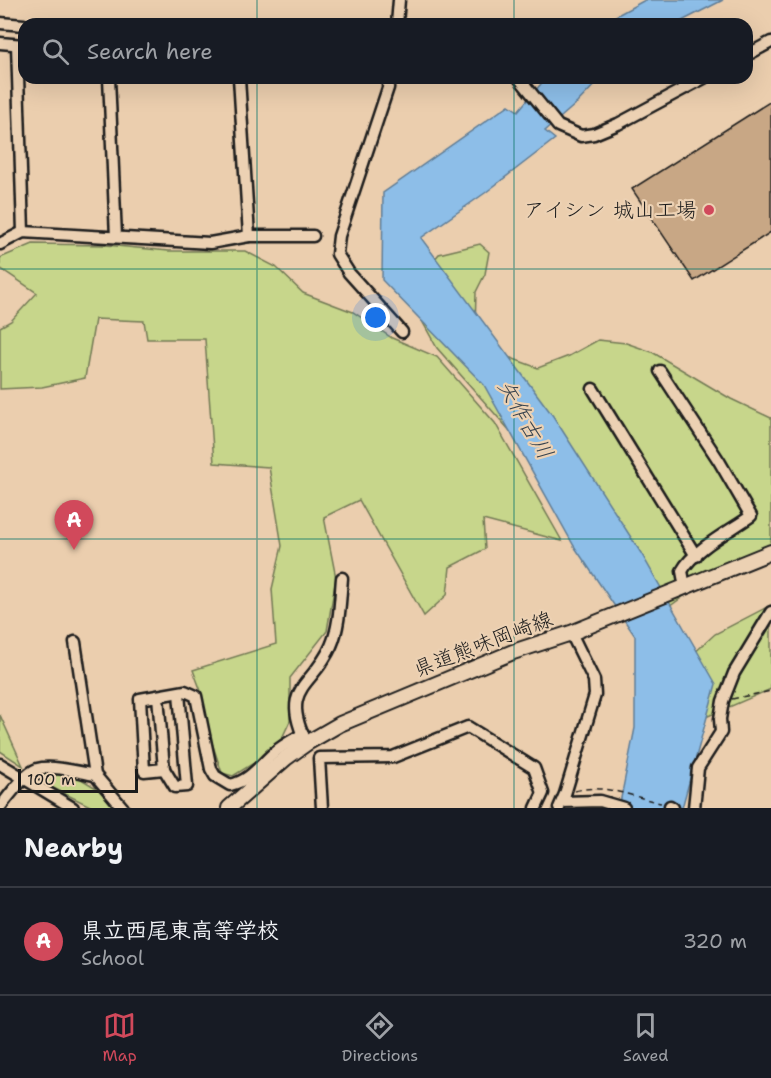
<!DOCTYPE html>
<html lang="en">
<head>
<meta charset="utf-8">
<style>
	:root { --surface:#171b24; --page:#242831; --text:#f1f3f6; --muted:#9ea1a6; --line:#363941; --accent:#d1495b }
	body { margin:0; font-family:"Shantell Sans","Klee One",sans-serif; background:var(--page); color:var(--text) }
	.scale { position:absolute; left:18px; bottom:15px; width:120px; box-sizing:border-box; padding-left:6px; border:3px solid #1c1c1c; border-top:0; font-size:16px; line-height:21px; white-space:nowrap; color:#1c1c1c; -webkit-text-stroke:4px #ecd1b3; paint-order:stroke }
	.you { position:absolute; left:376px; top:318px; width:21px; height:21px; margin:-15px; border:4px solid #fff; border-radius:50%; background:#1a73e8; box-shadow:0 0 0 9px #1a73e833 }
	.badge { display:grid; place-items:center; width:39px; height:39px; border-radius:50%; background:var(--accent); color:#fff; font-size:20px; font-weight:700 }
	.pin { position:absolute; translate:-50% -50px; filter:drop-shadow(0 2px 3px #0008) }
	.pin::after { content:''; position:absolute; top:32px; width:21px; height:18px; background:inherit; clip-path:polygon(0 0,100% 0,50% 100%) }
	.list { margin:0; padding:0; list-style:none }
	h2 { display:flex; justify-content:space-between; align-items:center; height:78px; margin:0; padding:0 24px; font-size:26px }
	h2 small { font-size:20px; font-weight:400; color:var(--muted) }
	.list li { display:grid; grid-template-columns:39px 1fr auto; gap:18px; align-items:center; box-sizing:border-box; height:108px; padding:0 24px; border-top:2px solid var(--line) }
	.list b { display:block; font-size:22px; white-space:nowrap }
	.list p { margin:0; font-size:20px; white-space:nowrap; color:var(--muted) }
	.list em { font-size:20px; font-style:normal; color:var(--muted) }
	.icon { flex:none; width:33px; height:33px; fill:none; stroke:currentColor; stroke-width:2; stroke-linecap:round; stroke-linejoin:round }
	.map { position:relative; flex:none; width:771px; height:808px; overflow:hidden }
	.search { position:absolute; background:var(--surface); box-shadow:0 6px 24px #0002; left:18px; right:18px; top:18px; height:66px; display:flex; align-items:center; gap:15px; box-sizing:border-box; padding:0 21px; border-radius:18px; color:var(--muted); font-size:22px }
	.sheet { height:186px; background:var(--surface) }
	nav { display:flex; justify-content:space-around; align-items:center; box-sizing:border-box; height:84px; border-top:2px solid var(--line); background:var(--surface); font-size:16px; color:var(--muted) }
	nav a { display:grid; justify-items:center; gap:3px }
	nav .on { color:var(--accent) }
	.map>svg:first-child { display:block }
	.green { fill:#c7d68b; stroke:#727954; stroke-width:1.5 }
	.water { fill:#8dbee8; stroke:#607d96; stroke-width:1.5 }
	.building { fill:#c8a785; stroke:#1c1c1c; stroke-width:1.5 }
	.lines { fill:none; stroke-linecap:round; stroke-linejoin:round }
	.minor-casing { stroke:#1c1c1c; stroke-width:15 }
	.major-casing { stroke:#1c1c1c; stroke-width:18 }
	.path { stroke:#1c1c1c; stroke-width:1.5; stroke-dasharray:6 4.5; stroke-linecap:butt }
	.minor { stroke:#ecd1b3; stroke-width:10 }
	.major { stroke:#ecd1b3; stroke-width:14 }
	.grid { fill:none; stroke:#0f766e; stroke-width:1.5; stroke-opacity:0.55 }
	.poi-dot { fill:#d1495b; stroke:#ecd1b3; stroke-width:2 }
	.labels { text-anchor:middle; stroke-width:4.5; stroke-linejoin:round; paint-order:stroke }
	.poi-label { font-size:21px; fill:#1c1c1c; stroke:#ecd1b3; text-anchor:end }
	.street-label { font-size:21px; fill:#1c1c1c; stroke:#ecd1b3 }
	.water-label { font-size:22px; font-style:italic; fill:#38444f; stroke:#ecd1b3 }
</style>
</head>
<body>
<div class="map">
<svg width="771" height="808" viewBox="0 0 771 808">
	<rect width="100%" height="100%" fill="#ebceae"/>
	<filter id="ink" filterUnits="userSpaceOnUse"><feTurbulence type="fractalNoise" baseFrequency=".0167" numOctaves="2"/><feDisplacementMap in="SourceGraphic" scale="12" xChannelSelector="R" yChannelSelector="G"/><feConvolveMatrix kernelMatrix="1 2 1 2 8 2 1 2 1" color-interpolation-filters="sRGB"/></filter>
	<g filter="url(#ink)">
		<g class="green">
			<path d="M33 244 106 245 169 251H245L276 267 303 293 353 312 392 338 437 357 495 423 562 541 483 520 485 549 450 567 447 595 424 616 359 500 324 517 336 578 327 631 290 678V721L282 738 262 758 233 776 222 773 207 728 201 691 193 670 276 644 272 589 282 546 269 467 214 463 205 339H147L144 321 95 319 85 378 42 387 0 389V327L11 321 37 293 0 268V258Z"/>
			<path d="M480 244 489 252 485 274 476 292 475 330 500 354 538 368 569 356 598 340 626 343 652 352 731 399 771 418V547L719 571 659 614 541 466 437 348 421 319 422 274 439 254Z"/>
			<path d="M771 605V689L706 717 691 656 715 634Z"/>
			<path d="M0 715 23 766 0 751Z"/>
			<path d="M73 774 101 791 114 808H94L43 783 42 775Z"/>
		</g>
		<g class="water">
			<path d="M645 0H723L676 24H601Z"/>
			<path d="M546 78H601L577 103 545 131 555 139 485 193 421 238 553 416 641 553 716 684 682 808H619L635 728V636L574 546 484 385 382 280 383 193 509 105 518 111Z"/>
		</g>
		<path class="building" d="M771 101V232L694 281 632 189Z"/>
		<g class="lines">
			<g class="minor-casing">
				<g id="minor">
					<path d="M0 23 24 25"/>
					<path d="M397 24 399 0"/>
					<path d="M0 43 24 45"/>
					<path d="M17 45 23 232"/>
					<path d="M747 55 771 42"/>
					<path d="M109 78 116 237"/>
					<path d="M239 78 249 236"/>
					<path d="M389 78 388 88 339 236 337 254 349 273 402 332"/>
					<path d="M519 78 558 126 581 136 594 134 618 124 704 78"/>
					<path d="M0 244 23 232 210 243 249 236H313"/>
					<path d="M660 371 719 461 751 516C730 531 694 549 682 571L685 587"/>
					<path d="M593 389 696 556"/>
					<path d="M75 642 95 775 123 808"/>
					<path d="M158 696 164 769 144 771 140 699 185 691 196 696 211 769 215 776 230 785C250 781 260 765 275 752 283 745 293 740 303 734"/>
					<path d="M305 740C280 686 313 687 331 646 340 626 340 600 342 578"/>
					<path d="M0 764 73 808"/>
					<path d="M164 769 175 787 187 786 179 693"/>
					<path d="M562 802 600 801 624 808"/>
					<path d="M670 806 673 808"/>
					<path d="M0 807C8 797 25 773 37 769 53 765 79 772 95 775"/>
					<path d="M322 808 319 758 393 757 468 727 534 768 543 793 536 808"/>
					<path d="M559 808 565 794 595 695 594 680 571 633"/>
					<path d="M694 808 698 768 721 732 720 719 723 701 734 673 771 612"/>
				</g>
			</g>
			<g class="major-casing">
				<path id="major" d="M229 808 286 758 307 743 340 724 513 652 571 633 771 552"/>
			</g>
			<g class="path">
				<path d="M732 699 771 691"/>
				<path d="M575 791C602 783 634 797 661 803"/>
			</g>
			<use href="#minor" class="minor"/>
			<use href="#major" class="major"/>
		</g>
	</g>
	<path class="grid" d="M257 0V24M514 0V24M257 78V808M514 78V808M0 269H771M0 539H771"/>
	<circle class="poi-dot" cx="709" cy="210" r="6"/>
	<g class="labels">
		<g class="poi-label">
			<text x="697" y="217">アイシン 城山工場</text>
		</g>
		<g class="street-label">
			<text transform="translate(483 644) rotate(-21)" y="7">県道熊味岡崎線</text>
		</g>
		<g class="water-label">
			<text transform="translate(526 419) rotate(60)" y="8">矢作古川</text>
		</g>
	</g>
</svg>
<div class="scale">100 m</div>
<div class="you"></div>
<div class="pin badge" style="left:74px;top:550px">A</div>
<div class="search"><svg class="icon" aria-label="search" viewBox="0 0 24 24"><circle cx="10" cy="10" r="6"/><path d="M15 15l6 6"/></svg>Search here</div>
</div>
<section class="sheet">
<h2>Nearby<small></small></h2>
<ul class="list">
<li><span class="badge">A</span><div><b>県立西尾東高等学校</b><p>School</p></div><em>320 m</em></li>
</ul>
</section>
<nav>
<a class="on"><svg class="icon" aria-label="map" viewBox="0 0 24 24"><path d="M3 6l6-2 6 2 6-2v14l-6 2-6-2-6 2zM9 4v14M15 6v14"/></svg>Map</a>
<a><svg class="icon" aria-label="directions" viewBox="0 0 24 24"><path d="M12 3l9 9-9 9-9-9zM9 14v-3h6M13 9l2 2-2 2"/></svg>Directions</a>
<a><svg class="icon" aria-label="saved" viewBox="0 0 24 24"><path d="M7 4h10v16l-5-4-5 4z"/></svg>Saved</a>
</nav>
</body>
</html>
